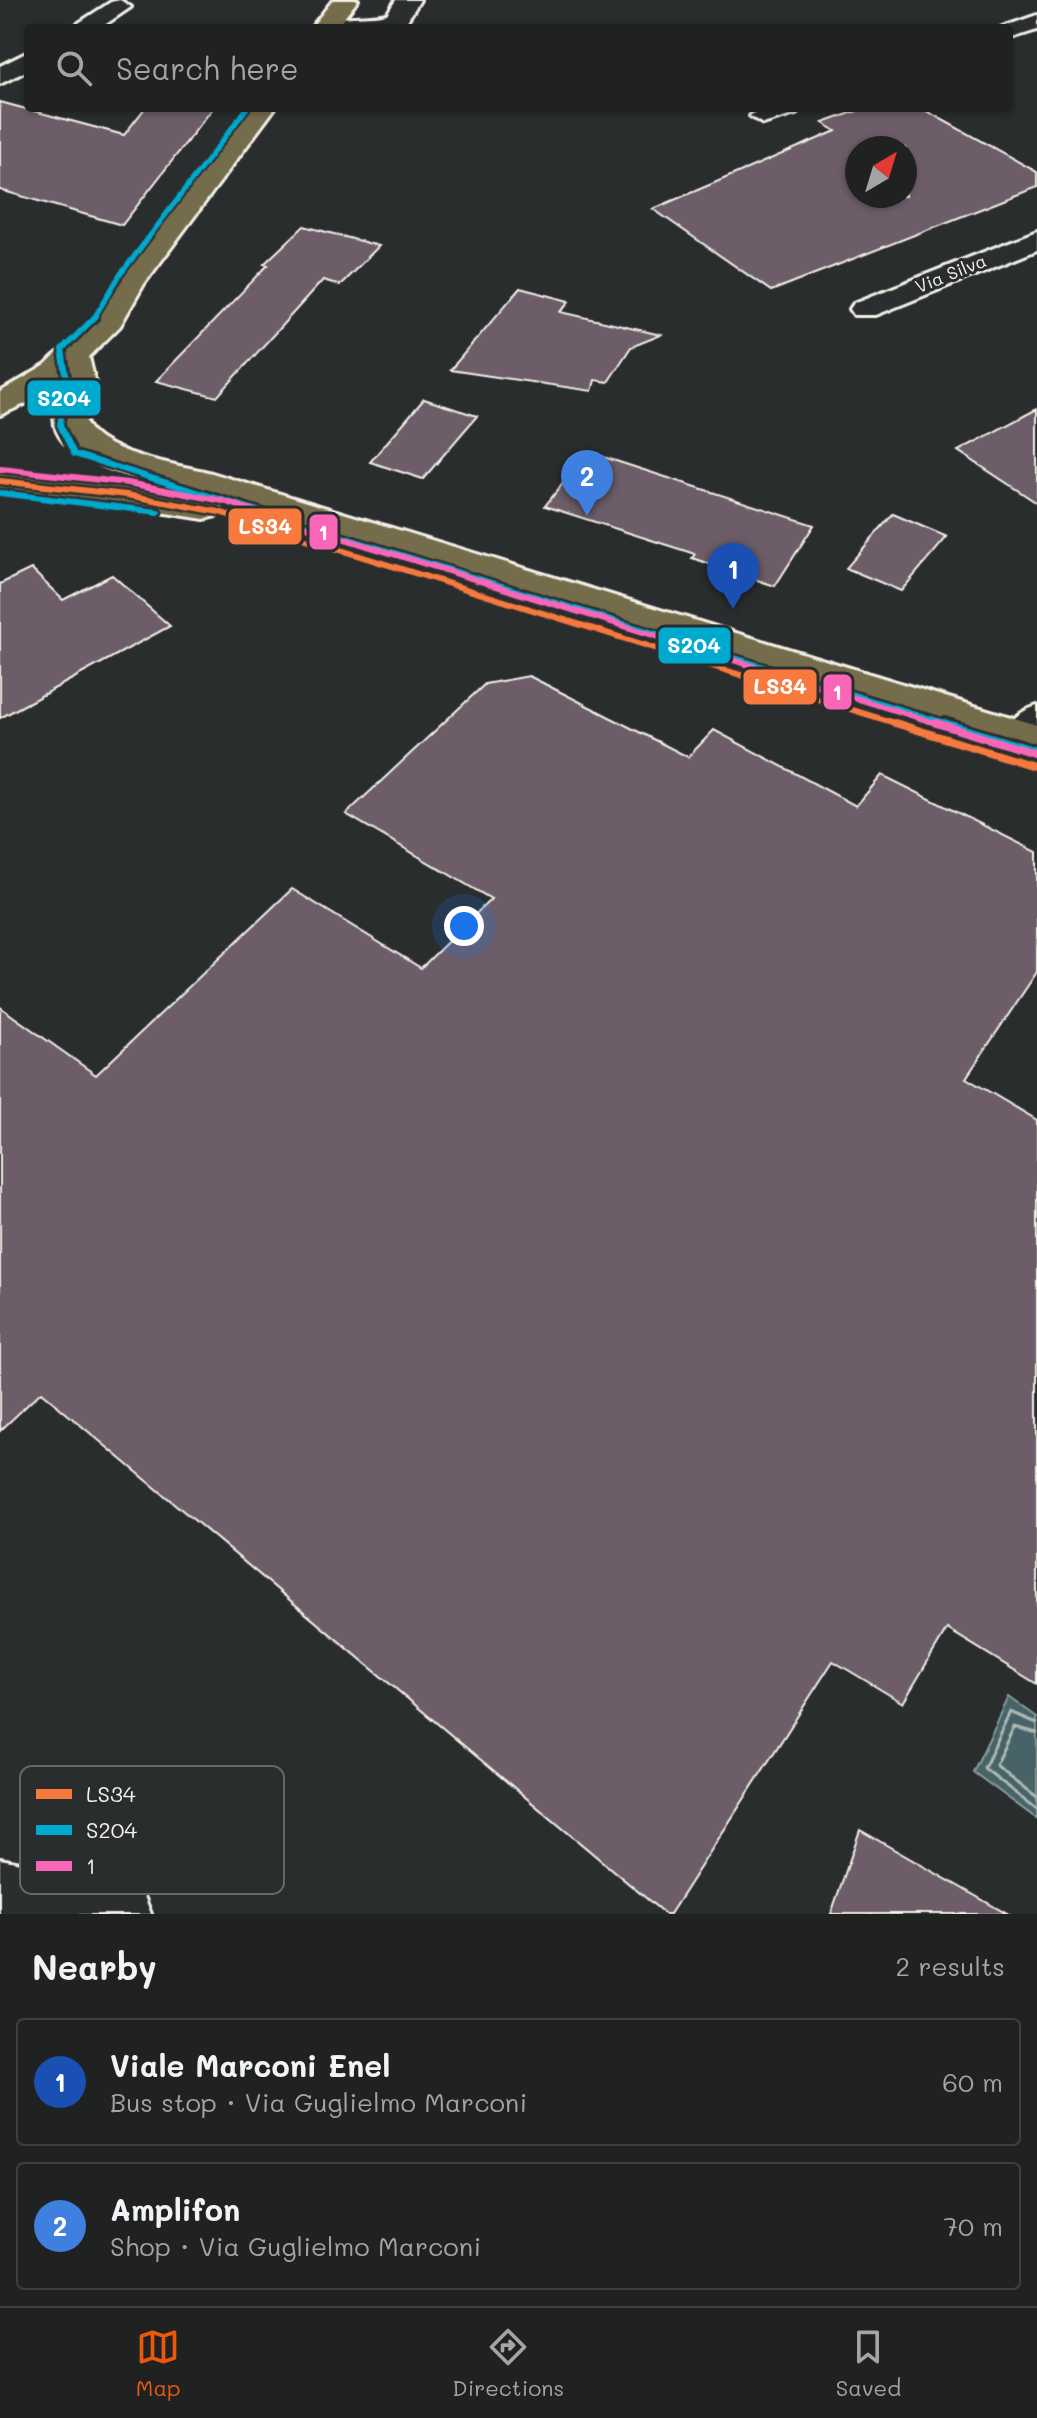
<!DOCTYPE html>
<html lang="en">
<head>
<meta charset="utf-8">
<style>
	:root { --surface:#202222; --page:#282a2a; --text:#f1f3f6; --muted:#a2a4a5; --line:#3d3f40; --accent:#ea580c }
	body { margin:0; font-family:Mali,sans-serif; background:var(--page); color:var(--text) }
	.compass { position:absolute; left:845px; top:136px; width:72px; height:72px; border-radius:50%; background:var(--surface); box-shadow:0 2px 6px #0004; rotate:38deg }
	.you { position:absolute; left:464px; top:926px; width:28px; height:28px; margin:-20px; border:6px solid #fff; border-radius:50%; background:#1a73e8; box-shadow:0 0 0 12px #1a73e833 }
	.badge { display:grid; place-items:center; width:52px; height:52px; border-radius:50%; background:var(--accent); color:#fff; font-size:26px; font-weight:700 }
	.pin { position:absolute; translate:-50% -66px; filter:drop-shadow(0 2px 4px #0008) }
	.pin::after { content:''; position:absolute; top:42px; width:28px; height:24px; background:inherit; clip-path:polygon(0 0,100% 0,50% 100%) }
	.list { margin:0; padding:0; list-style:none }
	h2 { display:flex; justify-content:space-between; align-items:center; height:104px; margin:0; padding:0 32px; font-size:34px }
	h2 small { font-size:26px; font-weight:400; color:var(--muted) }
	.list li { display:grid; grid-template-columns:52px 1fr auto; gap:24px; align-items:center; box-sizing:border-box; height:128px; margin:0 16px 16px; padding:0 16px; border:2px solid var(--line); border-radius:8px }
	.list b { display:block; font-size:30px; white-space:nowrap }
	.list p { margin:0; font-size:26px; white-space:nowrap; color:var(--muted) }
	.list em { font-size:26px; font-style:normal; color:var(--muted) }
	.icon { flex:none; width:44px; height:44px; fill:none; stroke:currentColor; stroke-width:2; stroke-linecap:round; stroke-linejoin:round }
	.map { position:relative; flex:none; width:1037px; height:1914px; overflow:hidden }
	.search { position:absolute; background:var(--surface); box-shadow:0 2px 6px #0004; left:24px; right:24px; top:24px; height:88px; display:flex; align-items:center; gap:20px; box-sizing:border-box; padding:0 28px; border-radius:8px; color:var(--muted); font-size:30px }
	.sheet { height:392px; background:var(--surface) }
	nav { display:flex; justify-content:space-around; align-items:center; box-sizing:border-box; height:112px; border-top:2px solid var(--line); background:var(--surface); font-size:22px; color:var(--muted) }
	nav a { display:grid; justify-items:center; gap:4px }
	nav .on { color:var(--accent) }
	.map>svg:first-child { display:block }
	.water { fill:#466467; stroke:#8c9c9b; stroke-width:2 }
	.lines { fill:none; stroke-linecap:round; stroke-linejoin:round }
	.shore { stroke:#aeb9b4; stroke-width:3 }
	.building { fill:#6c5d67; stroke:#f4f1e8; stroke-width:2; fill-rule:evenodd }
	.minor-casing { stroke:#f4f1e8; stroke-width:6 }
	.major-casing { stroke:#f4f1e8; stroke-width:6 }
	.minor { fill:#2a2d2e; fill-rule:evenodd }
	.major { fill:#746c4b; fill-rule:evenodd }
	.bus-1-far1-casing { stroke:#2a2d2e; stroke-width:11 }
	.bus-1-casing { stroke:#2a2d2e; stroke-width:14 }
	.bus-2-far2-casing { stroke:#2a2d2e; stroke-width:9 }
	.bus-2-far1-casing { stroke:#2a2d2e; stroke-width:11 }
	.bus-2-casing { stroke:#2a2d2e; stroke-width:14 }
	.bus-3-far1-casing { stroke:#2a2d2e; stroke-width:11 }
	.bus-3-casing { stroke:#2a2d2e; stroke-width:14 }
	.bus-1-far1 { stroke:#f6793e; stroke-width:6 }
	.bus-1 { stroke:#f6793e; stroke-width:8 }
	.bus-2-far2 { stroke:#00a9ce; stroke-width:5 }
	.bus-2-far1 { stroke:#00a9ce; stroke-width:6 }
	.bus-2 { stroke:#00a9ce; stroke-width:8 }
	.bus-3-far1 { stroke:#fa66b7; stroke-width:6 }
	.bus-3 { stroke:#fa66b7; stroke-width:8 }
	.labels { text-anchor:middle; stroke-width:6; stroke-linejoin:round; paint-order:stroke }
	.far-street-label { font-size:18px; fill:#f4f1e8; stroke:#2a2d2e }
	.key { fill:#2a2d2e; stroke:#676866; stroke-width:2 }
	.key-label { font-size:22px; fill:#f4f1e8 }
	.line-badge { stroke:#2a2d2e; stroke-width:3 }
	.badge-label { font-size:22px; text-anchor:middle; font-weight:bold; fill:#fff }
</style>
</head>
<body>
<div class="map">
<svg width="1037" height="1914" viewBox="0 0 1037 1914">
	<rect width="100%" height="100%" fill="#2a2d2e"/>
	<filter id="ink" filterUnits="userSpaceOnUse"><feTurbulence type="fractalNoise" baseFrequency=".0125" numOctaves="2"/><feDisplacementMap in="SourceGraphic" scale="16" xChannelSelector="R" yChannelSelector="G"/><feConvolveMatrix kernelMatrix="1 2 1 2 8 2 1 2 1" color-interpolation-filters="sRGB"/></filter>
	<g filter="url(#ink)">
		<path class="water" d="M1009 1697 1037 1717V1819L973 1772Z"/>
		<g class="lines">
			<g class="shore">
				<path d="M1037 1723 1011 1712 984 1768 1037 1809"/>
				<path d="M1037 1733 1015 1727 996 1765 1037 1797"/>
			</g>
		</g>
		<g class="building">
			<path d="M0 102 124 135 145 108H213L122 225 0 190Z"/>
			<path d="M865 108H921L1037 172V187L771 291 653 209 836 131 823 123ZM857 148H905V196H857Z"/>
			<path d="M304 226 379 246 340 285 323 280 217 397 156 381 268 265 264 264Z"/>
			<path d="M520 288 570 301 561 312 661 335 631 347 608 382 595 380 592 391 450 370Z"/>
			<path d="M424 399 477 416 423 479 370 462Z"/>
			<path d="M1037 409V503L958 451Z"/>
			<path d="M588 452 814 525 775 586 692 558 695 554 545 506Z"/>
			<path d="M893 514 947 537 901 591 846 568Z"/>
			<path d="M31 569 63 600 112 575 170 626 0 718V584Z"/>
			<path d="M529 676 688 757 714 730 856 806 882 775 1037 852V972L966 1078 1037 1120V1684L947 1629 903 1703 833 1661 670 1914H665L41 1392 0 1431V1007L96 1075 292 889 421 968 491 899 346 814 485 684Z"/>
			<path d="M860 1830 1007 1914H831Z"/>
		</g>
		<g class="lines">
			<g class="minor-casing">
				<g id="minor">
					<path d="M120 0 131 7 100 28H71L111 2Z"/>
					<path d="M396 0H420L405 24 391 28 313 26C323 14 369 19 387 14Z"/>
					<path d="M1037 15V30L1009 39V28H1000Z"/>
					<path d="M28 52V70L0 84V66Z"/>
					<path d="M761 108H800L796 114 763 124 750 116Z"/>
					<path d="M1037 231V250L876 315H854L850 309 854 303Z"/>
					<path d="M1037 706V743L1022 748 1008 744 1002 734C1011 719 1021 711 1037 706Z"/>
					<path d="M0 1859 119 1882 142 1891 151 1914H0Z"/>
				</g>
			</g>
			<g class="major-casing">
				<g id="major">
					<path d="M333 0H358L336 28H311Z"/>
					<path d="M249 108H275L144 284 120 326 89 357 95 382 86 422C98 454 181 465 212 473L1037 725V753L192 489C157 481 63 467 55 425 52 411 61 396 63 382L45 395 0 415V392L46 365 96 315 119 276Z"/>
					<path d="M0 470 71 476 204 497 216 500 221 508 216 516 204 519 71 498 0 492Z"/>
				</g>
			</g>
			<use href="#minor" class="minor"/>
			<use href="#major" class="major"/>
			<g class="bus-1-far1-casing">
				<path id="bus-1-far1" d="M0 481 127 495 219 512 901 725"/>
			</g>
			<g class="bus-1-casing">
				<path id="bus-1" d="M895 723 1037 767"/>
			</g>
			<g class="bus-2-far2-casing">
				<path id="bus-2-far2" d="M94 318 120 275 247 108"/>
			</g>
			<g class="bus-2-far1-casing">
				<g id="bus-2-far1">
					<path d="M96 316 62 350 67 381 60 425 74 454 951 725"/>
					<path d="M0 493 158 512"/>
				</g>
			</g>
			<g class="bus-2-casing">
				<path id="bus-2" d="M944 723 1033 750"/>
			</g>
			<g class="bus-3-far1-casing">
				<path id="bus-3-far1" d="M1 469 128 483 223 501 942 725"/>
			</g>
			<g class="bus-3-casing">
				<path id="bus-3" d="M936 723 1037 754"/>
			</g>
			<use href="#bus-1-far1" class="bus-1-far1"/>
			<use href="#bus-1" class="bus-1"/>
			<use href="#bus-2-far2" class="bus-2-far2"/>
			<use href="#bus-2-far1" class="bus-2-far1"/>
			<use href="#bus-2" class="bus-2"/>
			<use href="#bus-3-far1" class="bus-3-far1"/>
			<use href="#bus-3" class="bus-3"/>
		</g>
	</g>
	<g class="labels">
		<g class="far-street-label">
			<text transform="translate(951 274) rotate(-22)" y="6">Via Silva</text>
		</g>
	</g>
	<rect x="20" y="1766" width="264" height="128" rx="12" class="key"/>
	<rect x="36" y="1789" width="36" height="10" fill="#f6793e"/>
	<rect x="36" y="1825" width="36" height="10" fill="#00a9ce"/>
	<rect x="36" y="1861" width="36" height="10" fill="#fa66b7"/>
	<g class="key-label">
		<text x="86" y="1802">LS34</text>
		<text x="86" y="1838">S204</text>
		<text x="86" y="1874">1</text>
	</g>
	<g class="line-badge">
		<rect x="26" y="379" width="76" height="38" rx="8" fill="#00a9ce"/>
		<rect x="227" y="507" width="76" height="39" rx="8" fill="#f6793e"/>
		<rect x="308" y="513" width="31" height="38" rx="8" fill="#fa66b7"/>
		<rect x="657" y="626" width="75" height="39" rx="8" fill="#00a9ce"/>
		<rect x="742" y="668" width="76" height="38" rx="8" fill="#f6793e"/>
		<rect x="822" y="673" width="31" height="38" rx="8" fill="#fa66b7"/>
	</g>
	<g class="badge-label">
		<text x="64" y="406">S204</text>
		<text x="265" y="534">LS34</text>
		<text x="323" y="540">1</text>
		<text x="694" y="653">S204</text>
		<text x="780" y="694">LS34</text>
		<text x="837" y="700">1</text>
	</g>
</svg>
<svg class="compass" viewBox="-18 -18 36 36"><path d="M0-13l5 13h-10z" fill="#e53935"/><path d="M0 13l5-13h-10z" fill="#a2a4a5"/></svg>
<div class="you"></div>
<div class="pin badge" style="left:733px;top:609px;background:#1a4fb4">1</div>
<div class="pin badge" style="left:587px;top:516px;background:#3f7fe0">2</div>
<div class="search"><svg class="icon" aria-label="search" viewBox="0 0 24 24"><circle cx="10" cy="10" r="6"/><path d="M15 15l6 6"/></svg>Search here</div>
</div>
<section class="sheet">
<h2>Nearby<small>2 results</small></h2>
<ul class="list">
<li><span class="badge" style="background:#1a4fb4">1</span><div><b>Viale Marconi Enel</b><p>Bus stop · Via Guglielmo Marconi</p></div><em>60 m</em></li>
<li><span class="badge" style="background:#3f7fe0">2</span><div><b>Amplifon</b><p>Shop · Via Guglielmo Marconi</p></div><em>70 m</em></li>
</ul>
</section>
<nav>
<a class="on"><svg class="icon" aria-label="map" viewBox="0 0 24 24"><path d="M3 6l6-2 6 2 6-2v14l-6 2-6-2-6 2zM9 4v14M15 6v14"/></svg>Map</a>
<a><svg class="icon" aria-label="directions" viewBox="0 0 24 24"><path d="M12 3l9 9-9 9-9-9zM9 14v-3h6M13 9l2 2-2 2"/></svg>Directions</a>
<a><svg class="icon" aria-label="saved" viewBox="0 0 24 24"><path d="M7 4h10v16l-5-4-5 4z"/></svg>Saved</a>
</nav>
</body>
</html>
